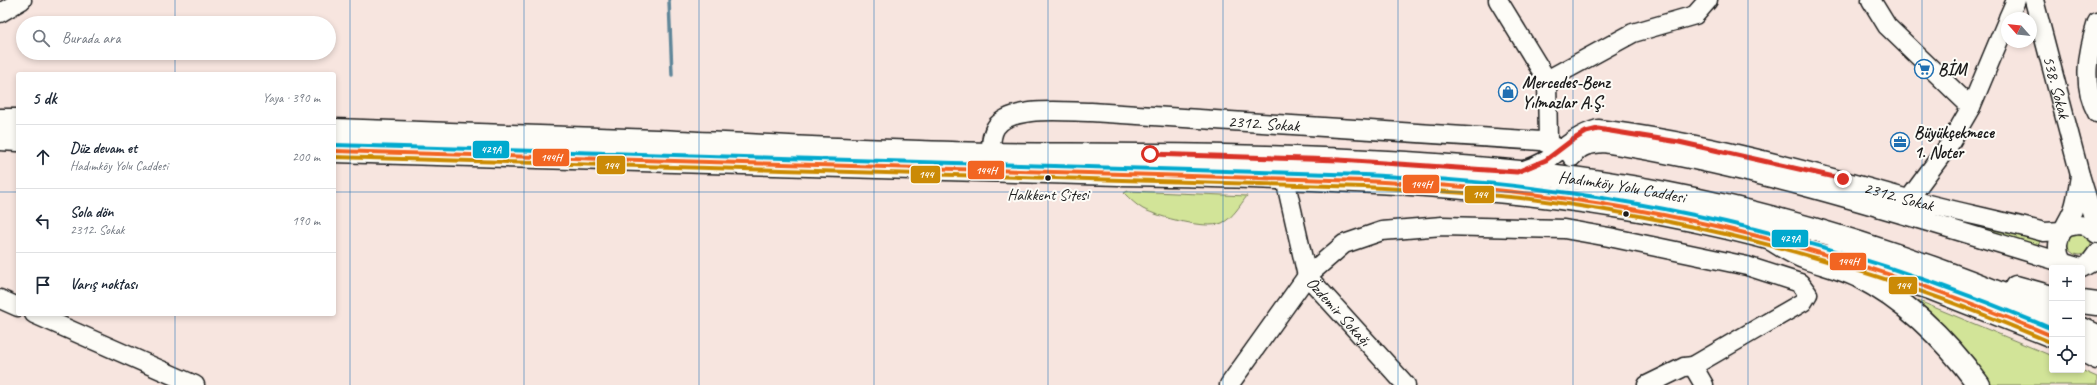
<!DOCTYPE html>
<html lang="tr">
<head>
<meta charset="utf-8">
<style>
	:root { --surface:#fff; --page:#f2f2f3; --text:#1f2937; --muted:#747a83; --line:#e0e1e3 }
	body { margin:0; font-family:Caveat,sans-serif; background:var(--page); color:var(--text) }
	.controls { position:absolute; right:12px; bottom:12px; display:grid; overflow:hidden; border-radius:4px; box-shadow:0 2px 6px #0003 }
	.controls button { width:36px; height:36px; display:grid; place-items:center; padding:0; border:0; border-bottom:1px solid var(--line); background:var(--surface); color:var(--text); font:20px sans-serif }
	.compass { position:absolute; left:2001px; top:12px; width:36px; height:36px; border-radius:50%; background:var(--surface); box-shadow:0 2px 6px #0003; rotate:297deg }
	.stop { position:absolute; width:12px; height:12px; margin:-9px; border:3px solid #d93025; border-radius:50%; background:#fff }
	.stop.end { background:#d93025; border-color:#fff; box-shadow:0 1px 4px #0008 }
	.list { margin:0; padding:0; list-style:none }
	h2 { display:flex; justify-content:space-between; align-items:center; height:52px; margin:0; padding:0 16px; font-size:17px }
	h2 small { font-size:13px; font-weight:400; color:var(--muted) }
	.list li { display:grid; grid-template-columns:26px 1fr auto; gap:12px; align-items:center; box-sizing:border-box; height:64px; padding:0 16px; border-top:1px solid var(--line) }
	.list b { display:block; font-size:15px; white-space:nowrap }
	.list p { margin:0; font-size:13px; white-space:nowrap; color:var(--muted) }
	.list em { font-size:13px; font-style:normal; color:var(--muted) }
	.icon { flex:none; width:22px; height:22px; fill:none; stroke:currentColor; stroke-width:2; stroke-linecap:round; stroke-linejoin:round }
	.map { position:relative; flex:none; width:2097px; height:385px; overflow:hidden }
	.search { position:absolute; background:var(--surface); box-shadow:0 2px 6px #0003; left:16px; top:16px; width:320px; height:44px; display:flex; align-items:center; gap:10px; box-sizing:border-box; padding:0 14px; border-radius:22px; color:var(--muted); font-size:15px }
	.panel { position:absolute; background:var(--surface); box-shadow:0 2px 6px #0003; left:16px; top:72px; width:320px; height:244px; border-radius:4px }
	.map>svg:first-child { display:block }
	.green { fill:#d2e498; stroke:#77805a }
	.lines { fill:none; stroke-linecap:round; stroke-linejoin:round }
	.stream { stroke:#5f8699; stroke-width:3.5 }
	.minor-casing { stroke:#1c1c1c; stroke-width:21 }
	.major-casing { stroke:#1c1c1c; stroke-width:25 }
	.highway-casing { stroke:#1c1c1c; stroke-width:25 }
	.minor { stroke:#fdfcf7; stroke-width:18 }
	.major { stroke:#fdfcf7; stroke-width:22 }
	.highway { stroke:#fdfcf7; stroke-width:22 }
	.bus-1-casing { stroke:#fdfcf7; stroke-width:7 }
	.bus-2-casing { stroke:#fdfcf7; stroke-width:7 }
	.bus-3-casing { stroke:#fdfcf7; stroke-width:7 }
	.bus-1 { stroke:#f26522; stroke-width:4 }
	.bus-2 { stroke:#cb8a06; stroke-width:4 }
	.bus-3 { stroke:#00a9ce; stroke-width:4 }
	.route { stroke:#d93025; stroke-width:5 }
	.grid { fill:none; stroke:#1f6fb2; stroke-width:1; stroke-opacity:0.55 }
	.bus-dot { fill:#1c1c1c; stroke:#fdfcf7; stroke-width:1.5 }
	.labels { text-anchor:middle; stroke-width:4; stroke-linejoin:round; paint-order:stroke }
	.bus-label { font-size:16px; fill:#1c1c1c; stroke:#fdfcf7 }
	.poi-label { font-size:17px; font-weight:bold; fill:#1c1c1c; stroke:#fdfcf7; text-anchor:start }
	.street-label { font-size:17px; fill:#1c1c1c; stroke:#fdfcf7 }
	.line-badge { stroke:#fdfcf7; stroke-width:1.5 }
	.badge-label { font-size:11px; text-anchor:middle; font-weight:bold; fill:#fff }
</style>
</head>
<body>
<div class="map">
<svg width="2097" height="385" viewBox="0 0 2097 385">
	<rect width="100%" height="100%" fill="#f7e5df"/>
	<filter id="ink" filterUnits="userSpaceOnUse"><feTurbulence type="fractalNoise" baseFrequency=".025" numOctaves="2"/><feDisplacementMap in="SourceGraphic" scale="8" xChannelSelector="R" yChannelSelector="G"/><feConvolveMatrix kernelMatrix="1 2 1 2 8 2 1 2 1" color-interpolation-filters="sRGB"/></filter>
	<g filter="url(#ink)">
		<g class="green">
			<path d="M1128 191 1247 196C1240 205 1233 218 1222 223 1205 230 1159 217 1143 209 1136 205 1130 199 1124 193Z"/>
			<path d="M1934 214 2041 238 2038 247Z"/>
			<circle cx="2079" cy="243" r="12"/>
			<path d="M1914 299 2052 356V370H2081L2097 377V385H1988L1909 300Z"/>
		</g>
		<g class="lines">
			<path class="stream" d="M669 0 672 75"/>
			<g class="minor-casing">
				<g id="minor">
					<path d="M1498 0 1547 80 1548 142"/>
					<path d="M1871 0 1887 26 1971 107"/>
					<path id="s1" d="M2034 0 2080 175 2097 230"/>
					<path d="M0 13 22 0"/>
					<path d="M2008 18 2016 0"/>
					<path d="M2097 22C2088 51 2081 85 2097 113"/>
					<path d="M1547 80 1633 33 1695 15 1708 0"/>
					<path id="s2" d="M990 154C991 146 991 134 996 127 1012 105 1066 112 1091 112L1541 141 1574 155"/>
					<path d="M1572 157C1580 145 1591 144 1604 143 1765 168 1926 222 2081 268"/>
					<path id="s3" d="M1518 172C1528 169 1538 165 1547 160 1564 148 1577 135 1598 129 1703 142 1806 170 1908 199 1953 211 1999 220 2044 232L2062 231 2068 227 2078 225 2087 226 2097 234"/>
					<path id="s4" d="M1285 179 1307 276 1406 385"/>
					<path d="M1909 199 1949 145 1971 107 2007 21"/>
					<path d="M2062 262C2051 241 2065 229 2073 210 2077 199 2078 187 2080 176"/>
					<path d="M2082 268 2089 264 2097 253"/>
					<path d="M0 299 18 307"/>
					<path d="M34 314 195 385"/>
					<path d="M1229 385 1307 276 1344 244 1382 231 1442 226 1564 229 1609 237 1747 266 1800 283 1808 294 1803 302 1693 366 1704 385"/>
					<path d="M1647 385 1684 367 1693 366"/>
				</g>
			</g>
			<g class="major-casing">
				<g id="major">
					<path d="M0 120H18"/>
					<path id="s5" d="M334 130C442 134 550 137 657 141 768 146 879 152 989 154 1042 155 1094 154 1147 155 1280 156 1415 160 1548 175 1721 195 1892 246 2052 315"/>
					<path d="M0 139 18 140"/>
					<path d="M334 151C583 158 833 166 1082 173 1319 179 1559 178 1789 244"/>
					<path d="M1830 256 1930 288 2052 336"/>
					<path d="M2016 287 2052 297"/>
					<path d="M2082 302 2097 304"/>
					<path d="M2082 329 2097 336"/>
					<path d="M2082 350 2097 358"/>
				</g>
			</g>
			<g class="highway-casing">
				<path id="highway" d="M1771 239C1782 246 1794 254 1806 258 1823 264 1841 268 1858 276 1907 301 1947 341 1979 385"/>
			</g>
			<use href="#minor" class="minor"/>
			<use href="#major" class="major"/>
			<use href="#highway" class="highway"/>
			<g class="bus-1-casing">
				<path id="bus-1" d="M334 151 1365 181C1423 184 1481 187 1539 195 1716 217 1888 266 2052 336"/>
			</g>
			<g class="bus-2-casing">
				<path id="bus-2" d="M334 157 1365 187C1423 190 1481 193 1538 200 1715 223 1886 271 2050 342"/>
			</g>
			<g class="bus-3-casing">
				<path id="bus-3" d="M334 145 1365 175C1423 178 1481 181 1539 189 1716 211 1888 259 2052 329"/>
			</g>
			<use href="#bus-1" class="bus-1"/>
			<use href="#bus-2" class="bus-2"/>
			<use href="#bus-3" class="bus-3"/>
		</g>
	</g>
	<g class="lines" filter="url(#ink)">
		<path class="route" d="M1150 154 1339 160 1517 172 1546 160 1571 141 1586 132 1598 129 1679 142 1843 179"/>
	</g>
	<path class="grid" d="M175 0V23M350 0V385M524 0V385M699 0V385M874 0V385M1048 0V385M1223 0V385M1398 0V385M1573 0V385M1748 0V385M1922 0V385M175 53V74M0 192H18M334 192H2097M175 314V385"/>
	<defs>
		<g id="supermarket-ring" transform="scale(1)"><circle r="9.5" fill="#fdfcf7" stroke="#1f6fb2" stroke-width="1.5"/><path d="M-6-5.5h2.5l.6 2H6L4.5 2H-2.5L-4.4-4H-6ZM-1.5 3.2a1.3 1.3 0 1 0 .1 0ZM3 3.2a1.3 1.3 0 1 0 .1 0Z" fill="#1f6fb2"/></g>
		<g id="shop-ring" transform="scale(1)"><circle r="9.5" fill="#fdfcf7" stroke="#1f6fb2" stroke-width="1.5"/><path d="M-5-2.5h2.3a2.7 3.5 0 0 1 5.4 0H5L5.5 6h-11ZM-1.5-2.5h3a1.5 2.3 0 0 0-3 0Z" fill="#1f6fb2"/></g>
		<g id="office-ring" transform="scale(1)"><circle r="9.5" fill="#fdfcf7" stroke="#1f6fb2" stroke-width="1.5"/><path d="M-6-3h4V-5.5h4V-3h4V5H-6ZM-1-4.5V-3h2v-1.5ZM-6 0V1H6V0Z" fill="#1f6fb2"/></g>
	</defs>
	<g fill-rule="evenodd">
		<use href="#supermarket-ring" x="1924" y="69"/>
		<use href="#shop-ring" x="1508" y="92"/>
		<use href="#office-ring" x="1900" y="142"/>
	</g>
	<g class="bus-dot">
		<circle cx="1048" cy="178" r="3.5"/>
		<circle cx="1626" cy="214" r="3.5"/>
	</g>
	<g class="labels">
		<g class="bus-label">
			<text x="1048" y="200">Halkkent Sitesi</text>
		</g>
		<g class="poi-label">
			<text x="1938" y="75">BİM</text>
			<text x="1522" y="88">Mercedes-Benz<tspan x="1522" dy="20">Yılmazlar A.Ş.</tspan></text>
			<text x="1914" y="138">Büyükçekmece<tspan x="1914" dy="20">1. Noter</tspan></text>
		</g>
		<g class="street-label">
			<text dy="6" stroke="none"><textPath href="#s1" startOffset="90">538. Sokak</textPath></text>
			<text dy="6" stroke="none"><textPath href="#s2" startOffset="300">2312. Sokak</textPath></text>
			<text dy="6" stroke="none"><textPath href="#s5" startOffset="1290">Hadımköy Yolu Caddesi</textPath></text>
			<text dy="6" stroke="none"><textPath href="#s3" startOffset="400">2312. Sokak</textPath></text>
			<text dy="6" stroke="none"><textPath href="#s4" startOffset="147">Özdemir Sokağı</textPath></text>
		</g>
	</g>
	<g class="line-badge">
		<rect x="472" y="140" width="38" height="19" rx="4" fill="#00a9ce"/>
		<rect x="532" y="148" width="38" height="19" rx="4" fill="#f26522"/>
		<rect x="596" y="155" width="30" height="20" rx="4" fill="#cb8a06"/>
		<rect x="967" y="160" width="38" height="20" rx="4" fill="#f26522"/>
		<rect x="910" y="165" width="31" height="19" rx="4" fill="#cb8a06"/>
		<rect x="1402" y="174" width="38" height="20" rx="4" fill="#f26522"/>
		<rect x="1464" y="185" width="31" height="19" rx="4" fill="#cb8a06"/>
		<rect x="1771" y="229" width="38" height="19" rx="4" fill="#00a9ce"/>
		<rect x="1829" y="252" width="38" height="19" rx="4" fill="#f26522"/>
		<rect x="1888" y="276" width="30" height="19" rx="4" fill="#cb8a06"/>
	</g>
	<g class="badge-label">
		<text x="491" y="153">429A</text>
		<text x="551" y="161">144H</text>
		<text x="611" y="169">144</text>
		<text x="986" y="174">144H</text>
		<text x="926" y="178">144</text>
		<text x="1421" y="188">144H</text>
		<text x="1480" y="198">144</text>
		<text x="1790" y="242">429A</text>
		<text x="1848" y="265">144H</text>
		<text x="1903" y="289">144</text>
	</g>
</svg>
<div class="controls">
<button>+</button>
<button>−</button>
<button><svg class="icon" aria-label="locate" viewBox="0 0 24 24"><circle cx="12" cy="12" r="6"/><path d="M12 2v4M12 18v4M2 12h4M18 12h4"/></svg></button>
</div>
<svg class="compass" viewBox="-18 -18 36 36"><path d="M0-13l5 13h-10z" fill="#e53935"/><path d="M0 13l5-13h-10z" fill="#747a83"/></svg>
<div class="stop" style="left:1150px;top:154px"></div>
<div class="stop end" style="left:1843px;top:179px"></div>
<div class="search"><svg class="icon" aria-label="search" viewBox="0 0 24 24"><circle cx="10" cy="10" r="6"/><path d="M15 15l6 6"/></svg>Burada ara</div>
<section class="panel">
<h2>5 dk<small>Yaya · 390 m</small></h2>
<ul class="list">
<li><svg class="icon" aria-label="ahead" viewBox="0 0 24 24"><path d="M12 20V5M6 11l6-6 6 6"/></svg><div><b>Düz devam et</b><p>Hadımköy Yolu Caddesi</p></div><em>200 m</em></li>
<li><svg class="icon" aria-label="left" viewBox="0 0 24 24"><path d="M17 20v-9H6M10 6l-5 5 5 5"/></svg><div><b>Sola dön</b><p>2312. Sokak</p></div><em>190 m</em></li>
<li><svg class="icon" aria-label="arrive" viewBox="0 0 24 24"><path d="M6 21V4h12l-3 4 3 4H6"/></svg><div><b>Varış noktası</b></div></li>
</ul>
</section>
</div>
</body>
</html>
